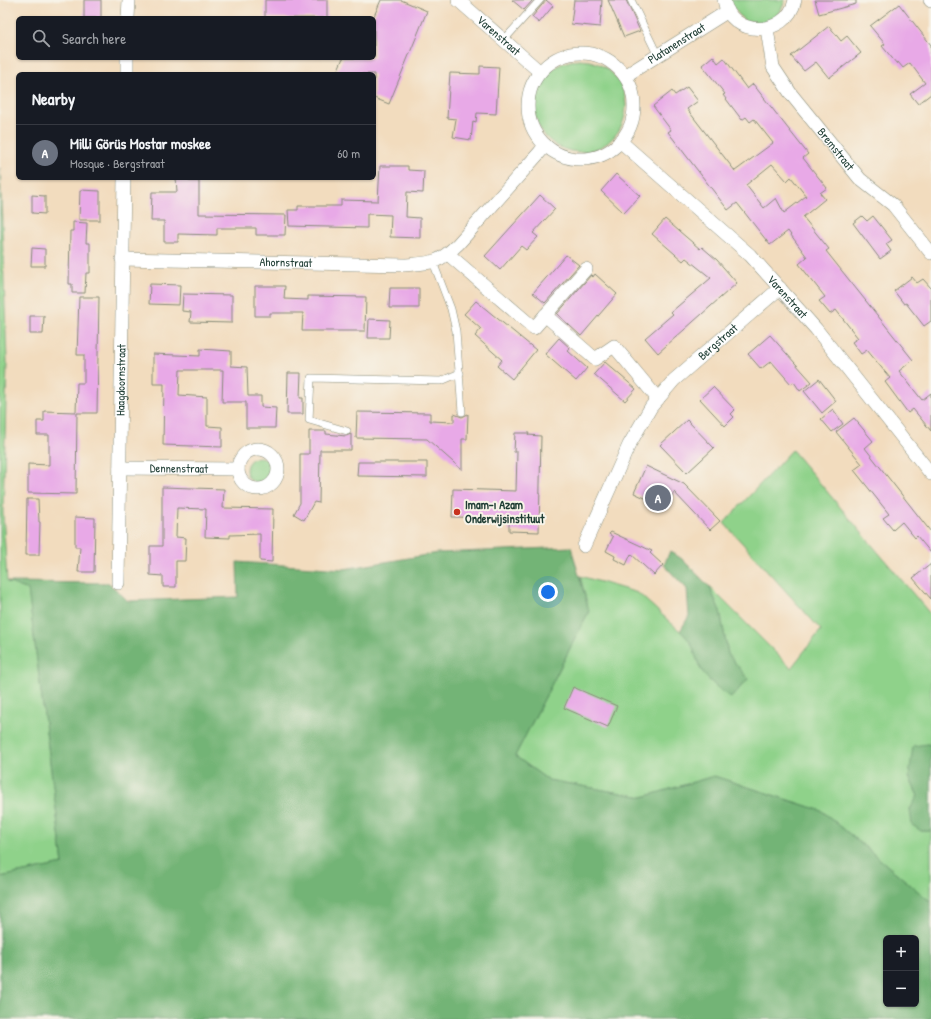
<!DOCTYPE html>
<html lang="en">
<head>
<meta charset="utf-8">
<style>
	:root { --surface:#171b24; --page:#242831; --text:#f1f3f6; --muted:#9ea1a6; --line:#363941; --accent:#1a73e8 }
	body { margin:0; font-family:"Patrick Hand",sans-serif; background:var(--page); color:var(--text) }
	.controls { position:absolute; right:12px; bottom:12px; display:grid; overflow:hidden; border-radius:6px; box-shadow:0 1px 3px #0004 }
	.controls button { width:36px; height:36px; display:grid; place-items:center; padding:0; border:0; border-bottom:1px solid var(--line); background:var(--surface); color:var(--text); font:20px sans-serif }
	.you { position:absolute; left:548px; top:592px; width:14px; height:14px; margin:-10px; border:3px solid #fff; border-radius:50%; background:#1a73e8; box-shadow:0 0 0 6px #1a73e833 }
	.badge { display:grid; place-items:center; width:26px; height:26px; border-radius:50%; background:var(--accent); color:#fff; font-size:13px; font-weight:700 }
	.pin { position:absolute; translate:-50% -50%; border:2px solid #fff; box-shadow:0 1px 4px #0006 }
	.list { margin:0; padding:0; list-style:none }
	h2 { display:flex; justify-content:space-between; align-items:center; height:52px; margin:0; padding:0 16px; font-size:17px }
	h2 small { font-size:13px; font-weight:400; color:var(--muted) }
	.list li { display:grid; grid-template-columns:26px 1fr auto; gap:12px; align-items:center; box-sizing:border-box; height:56px; padding:0 16px; border-top:1px solid var(--line) }
	.list b { display:block; font-size:15px; white-space:nowrap }
	.list p { margin:0; font-size:13px; white-space:nowrap; color:var(--muted) }
	.list em { font-size:13px; font-style:normal; color:var(--muted) }
	.icon { flex:none; width:22px; height:22px; fill:none; stroke:currentColor; stroke-width:2; stroke-linecap:round; stroke-linejoin:round }
	.map { position:relative; flex:none; width:931px; height:1019px; overflow:hidden }
	.search { position:absolute; background:var(--surface); box-shadow:0 1px 3px #0004; left:16px; top:16px; width:360px; height:44px; display:flex; align-items:center; gap:10px; box-sizing:border-box; padding:0 14px; border-radius:6px; color:var(--muted); font-size:15px }
	.panel { position:absolute; background:var(--surface); box-shadow:0 1px 3px #0004; left:16px; top:72px; width:360px; height:108px; border-radius:6px }
	.map>svg:first-child { display:block }
	.green { fill:#8fd28a; stroke:#57885f }
	.forest { fill:#73b476; stroke:#497855; fill-rule:evenodd }
	.building { fill:#e8a9e7; fill-rule:evenodd }
	.lines { fill:none; stroke-linecap:round; stroke-linejoin:round }
	.lane-casing { stroke:#888c79; stroke-width:8 }
	.street-casing { stroke:#888c79; stroke-width:14 }
	.lane { stroke:#fff; stroke-width:7 }
	.street { stroke:#fff; stroke-width:13 }
	.poi-dot { fill:#c8321e; stroke:#f7f3e8; stroke-width:1.5 }
	.labels { text-anchor:middle; stroke-width:4; stroke-linejoin:round; paint-order:stroke }
	.street-label { font-size:12px; fill:#1f3d34; stroke:#f7f3e8 }
	.poi-label { font-size:12px; font-weight:bold; fill:#1f3d34; stroke:#f7f3e8; text-anchor:start }
</style>
</head>
<body>
<div class="map">
<svg width="931" height="1019" viewBox="0 0 931 1019">
	<rect width="100%" height="100%" fill="#f7f3e8"/>
	<filter id="ink" filterUnits="userSpaceOnUse"><feTurbulence type="fractalNoise" baseFrequency=".025" numOctaves="2"/><feDisplacementMap in="SourceGraphic" scale="8" xChannelSelector="R" yChannelSelector="G"/><feConvolveMatrix kernelMatrix="1 2 1 2 8 2 1 2 1" color-interpolation-filters="sRGB"/></filter>
	<filter id="wash" filterUnits="userSpaceOnUse"><feTurbulence type="fractalNoise" baseFrequency=".012" numOctaves="4" result="noise"/><feDisplacementMap in="SourceGraphic" scale="16" xChannelSelector="R" yChannelSelector="G"/><feGaussianBlur stdDeviation="0.9" result="paint"/><feColorMatrix in="noise" values="0 0 0 0 0 0 0 0 0 0 0 0 0 0 0 0 0 1.4 0 .05"/><feComposite in="paint" operator="in"/></filter>
	<g filter="url(#wash)">
		<rect width="100%" height="100%" fill="#f2dcbe"/>
		<g class="green">
			<path d="M727 0H785C778 23 766 24 745 22Z"/>
			<circle cx="580" cy="106" r="46"/>
			<path d="M0 168 7 362 3 512 7 582 28 589 63 864 0 877Z"/>
			<path d="M792 450 931 615V745L927 744 909 777 918 796 910 809 921 831H931V902L822 811 714 776 643 797 548 780 515 756 589 611 580 576 638 593 691 641 700 668 709 680 731 697 748 679 728 654 720 611 709 586 682 559 791 668 821 630 724 523Z"/>
			<circle cx="259" cy="470" r="13"/>
		</g>
		<g class="forest">
			<path d="M571 547 589 611 515 756 548 780 643 797 714 776 822 811 931 902V1019H0V877L63 864 28 590 7 582 109 583 128 601 238 597 237 562 344 569 438 553ZM886 938H916V1004H886Z"/>
			<path d="M670 551 682 559 709 586 720 611 728 654 748 679 731 698C719 689 708 681 701 669 692 652 697 646 680 631L689 616 687 589 664 565Z"/>
			<path d="M927 744 931 745V831H921L912 825 910 809 918 796 909 777 913 746Z"/>
		</g>
		<g id="blocks">
			<g class="building">
				<rect x="84" y="0" width="17" height="18"/>
				<rect x="265" y="0" width="62" height="18"/>
				<path d="M381 0H401L427 11 389 104 374 98V74H336L343 58H374V16Z"/>
				<path d="M512 0H533L524 10Z"/>
				<path d="M546 0 553 6 539 23 532 17Z"/>
				<path d="M574 0H602L600 27 571 24Z"/>
				<path d="M608 0H626L640 31 624 37Z"/>
				<path d="M815 0H856V4L819 14Z"/>
				<path d="M899 4 931 45V94L918 104 910 94 925 83 910 63 903 68 898 62 897 64 882 46 885 44 870 26Z"/>
				<path d="M829 26 841 41 847 36 861 53 829 78 816 62 804 71 791 56Z"/>
				<path d="M713 56 718 63 724 58 747 89 753 84 808 154 803 158 827 188 820 193 825 199 803 217 829 249 826 251 913 360 899 371 922 400 931 393V431L913 409 908 413 885 382 890 378 867 350 861 354 852 342 858 338 836 310 830 314 819 301 825 297 799 264 807 257 788 231 770 245 737 203 728 210 668 132 671 130 653 106 672 91 675 95 687 87 698 101 687 109 735 171 773 143 754 119 750 122 746 117 742 120 723 95 725 94 702 65ZM772 164 787 181 791 177 806 196 784 213 776 198 764 208 746 185Z"/>
				<path d="M480 66 499 67 496 114 477 113 476 122 473 121 471 140 453 137 456 119 447 118 450 73 480 74Z"/>
				<path d="M380 166H408V170L424 171 423 193 407 192 406 217 420 218V238L390 237 391 215 367 214V228L289 226 288 210H298V206H341V200L378 201Z"/>
				<path d="M616 174 640 196 624 213 601 191Z"/>
				<path d="M176 178H189V181H199V214L286 215 285 235H256V228H217V235L178 234V242H164V221H151L152 192H177Z"/>
				<path d="M80 190 100 191V220H79Z"/>
				<path d="M32 195 45 196V214L32 213Z"/>
				<path d="M540 195 555 209 533 233 538 237 526 250 521 246 500 270 485 256Z"/>
				<path d="M862 216 867 221 873 216 892 240 886 244 891 251 880 259 853 223Z"/>
				<path d="M665 219 700 249 702 247 717 260 737 283 658 353 645 338 673 314 671 312 711 278 686 258 683 261 652 234Z"/>
				<path d="M73 222 87 223 86 243H90V273H86L85 293H72V284H69L70 231H73Z"/>
				<path d="M32 248 45 249V266H31Z"/>
				<path d="M566 255 579 265 545 303 533 293Z"/>
				<path d="M595 274 617 294 581 336 557 314 591 275 593 277Z"/>
				<path d="M912 277 917 283 923 279 931 288V321L924 326 906 303 904 304 894 291Z"/>
				<path d="M150 284 180 285 179 305 149 304Z"/>
				<path d="M255 286H285L284 299 308 300V296L366 297 365 331H302L303 313H270V316H255Z"/>
				<path d="M390 288H419V308H389Z"/>
				<path d="M183 294 232 295V323L190 322 191 312 182 311Z"/>
				<path d="M79 297H99L97 413H77L76 494 28 493V464L49 465V435H37V421H44V411L76 412 77 383H84V355H77Z"/>
				<path d="M476 301 536 350 512 379 497 366 502 360 475 336 481 329 464 314Z"/>
				<path d="M30 316H44L43 334H30Z"/>
				<path d="M369 319 390 320 389 338H368Z"/>
				<path d="M770 335 812 382 800 391 794 382 791 384 771 361 761 369 748 354Z"/>
				<path d="M559 338 570 348 568 351 587 368 576 381 545 354Z"/>
				<path d="M200 349 231 351V366L247 367 248 396H261V407L276 408 275 428H246V402H222L223 370H180L179 395 207 397V426L222 427V447L163 445 164 384H153V354L200 356Z"/>
				<path d="M605 362 636 389 625 401 594 374Z"/>
				<path d="M288 373H301L300 398H303V414H287Z"/>
				<path d="M819 379 836 401 822 413 804 391Z"/>
				<path d="M713 387 735 410 731 414 734 417 725 426 700 399Z"/>
				<path d="M833 409 843 424 832 432 821 419Z"/>
				<path d="M357 412 430 413V421L454 422V414L462 417 468 414 467 439H462V470L427 439 356 438Z"/>
				<path d="M854 418 873 441 865 448 931 532V553L917 536 915 538 902 522 893 530 883 518 889 514 854 470 862 464 836 432Z"/>
				<path d="M687 420 714 448 687 473 660 445Z"/>
				<path d="M309 431H326V434L346 436 351 434V450H320L319 503 314 502 304 520 294 514 300 503V454H309Z"/>
				<path d="M515 433H529L528 435 541 436 539 532 509 531V518L452 517 453 489 516 491 517 452H514Z"/>
				<path d="M358 462H427V477L357 476Z"/>
				<path d="M646 466 684 484 720 521 710 530 674 492 667 508 634 493Z"/>
				<path d="M162 487 224 489 223 508 273 509 272 562 260 561V534L230 535V538L205 537 206 509 177 508 176 537 186 538 185 561H176V587H163V576L150 575V546H162Z"/>
				<path d="M27 499H38L39 522H40L39 555H26Z"/>
				<path d="M75 517 95 518 94 572H78L80 547H75Z"/>
				<path d="M611 532 652 551 650 553 663 565 654 575 631 554 626 565 614 559 615 556 606 551 613 537 609 534Z"/>
				<path d="M931 564V599L913 578Z"/>
				<path d="M573 687 617 706 608 727 564 708Z"/>
			</g>
		</g>
	</g>
	<g filter="url(#ink)">
		<use href="#blocks" fill-opacity="0" stroke="#888c79" stroke-width="1"/>
		<g class="lines">
			<g class="lane-casing">
				<g id="lane">
					<path d="M631 0 658 56"/>
					<path d="M504 40 540 0"/>
					<path d="M433 262 451 309 456 331 462 412"/>
					<path d="M347 431 309 420 311 378 441 381 460 373"/>
				</g>
			</g>
			<g class="street-casing">
				<g id="street">
					<path id="s1" d="M458 0 540 72"/>
					<path d="M724 0C730 38 787 38 795 0"/>
					<path d="M930 0 931 1"/>
					<path d="M128 18 129 0"/>
					<path id="s2" d="M767 29 773 67 791 94 860 179 893 205 931 253"/>
					<circle cx="581" cy="106" r="53"/>
					<path d="M127 74V58"/>
					<path id="s3" d="M625 76 728 11"/>
					<path id="s4" d="M620 141 750 255 816 329 931 474"/>
					<path d="M448 254 534 328 586 269"/>
					<path id="s5" d="M122 259 404 265C432 263 438 264 458 244L540 152 545 145"/>
					<path d="M545 315 595 359 614 346 658 399"/>
					<circle cx="258" cy="469" r="20"/>
					<path id="s6" d="M120 468 238 469"/>
					<path id="s7" d="M584 546 629 445 651 407 674 380 780 288"/>
					<path id="s8" d="M118 583 124 178"/>
				</g>
			</g>
			<use href="#lane" class="lane"/>
			<use href="#street" class="street"/>
		</g>
	</g>
	<circle class="poi-dot" cx="457" cy="512" r="4"/>
	<g class="labels">
		<g class="street-label">
			<text dy="4" stroke="none"><textPath href="#s1" startOffset="54">Varenstraat</textPath></text>
			<text dy="4" stroke="none"><textPath href="#s3" startOffset="61">Platanenstraat</textPath></text>
			<text dy="4" stroke="none"><textPath href="#s2" startOffset="142">Bremstraat</textPath></text>
			<text dy="4" stroke="none"><textPath href="#s5" startOffset="164">Ahornstraat</textPath></text>
			<text dy="4" stroke="none"><textPath href="#s4" startOffset="229">Varenstraat</textPath></text>
			<text dy="4" stroke="none"><textPath href="#s7" startOffset="248">Bergstraat</textPath></text>
			<text dy="4" stroke="none"><textPath href="#s8" startOffset="203">Haagdoornstraat</textPath></text>
			<text dy="4" stroke="none"><textPath href="#s6" startOffset="59">Dennenstraat</textPath></text>
		</g>
		<g class="poi-label">
			<text x="465" y="509">Imam-ı Azam<tspan x="465" dy="14">Onderwijsinstituut</tspan></text>
		</g>
	</g>
</svg>
<div class="controls">
<button>+</button>
<button>−</button>
</div>
<div class="you"></div>
<div class="pin badge" style="left:658px;top:498px;background:#6b7280">A</div>
<div class="search"><svg class="icon" aria-label="search" viewBox="0 0 24 24"><circle cx="10" cy="10" r="6"/><path d="M15 15l6 6"/></svg>Search here</div>
<section class="panel">
<h2>Nearby<small></small></h2>
<ul class="list">
<li><span class="badge" style="background:#6b7280">A</span><div><b>Milli Görüs Mostar moskee</b><p>Mosque · Bergstraat</p></div><em>60 m</em></li>
</ul>
</section>
</div>
</body>
</html>
